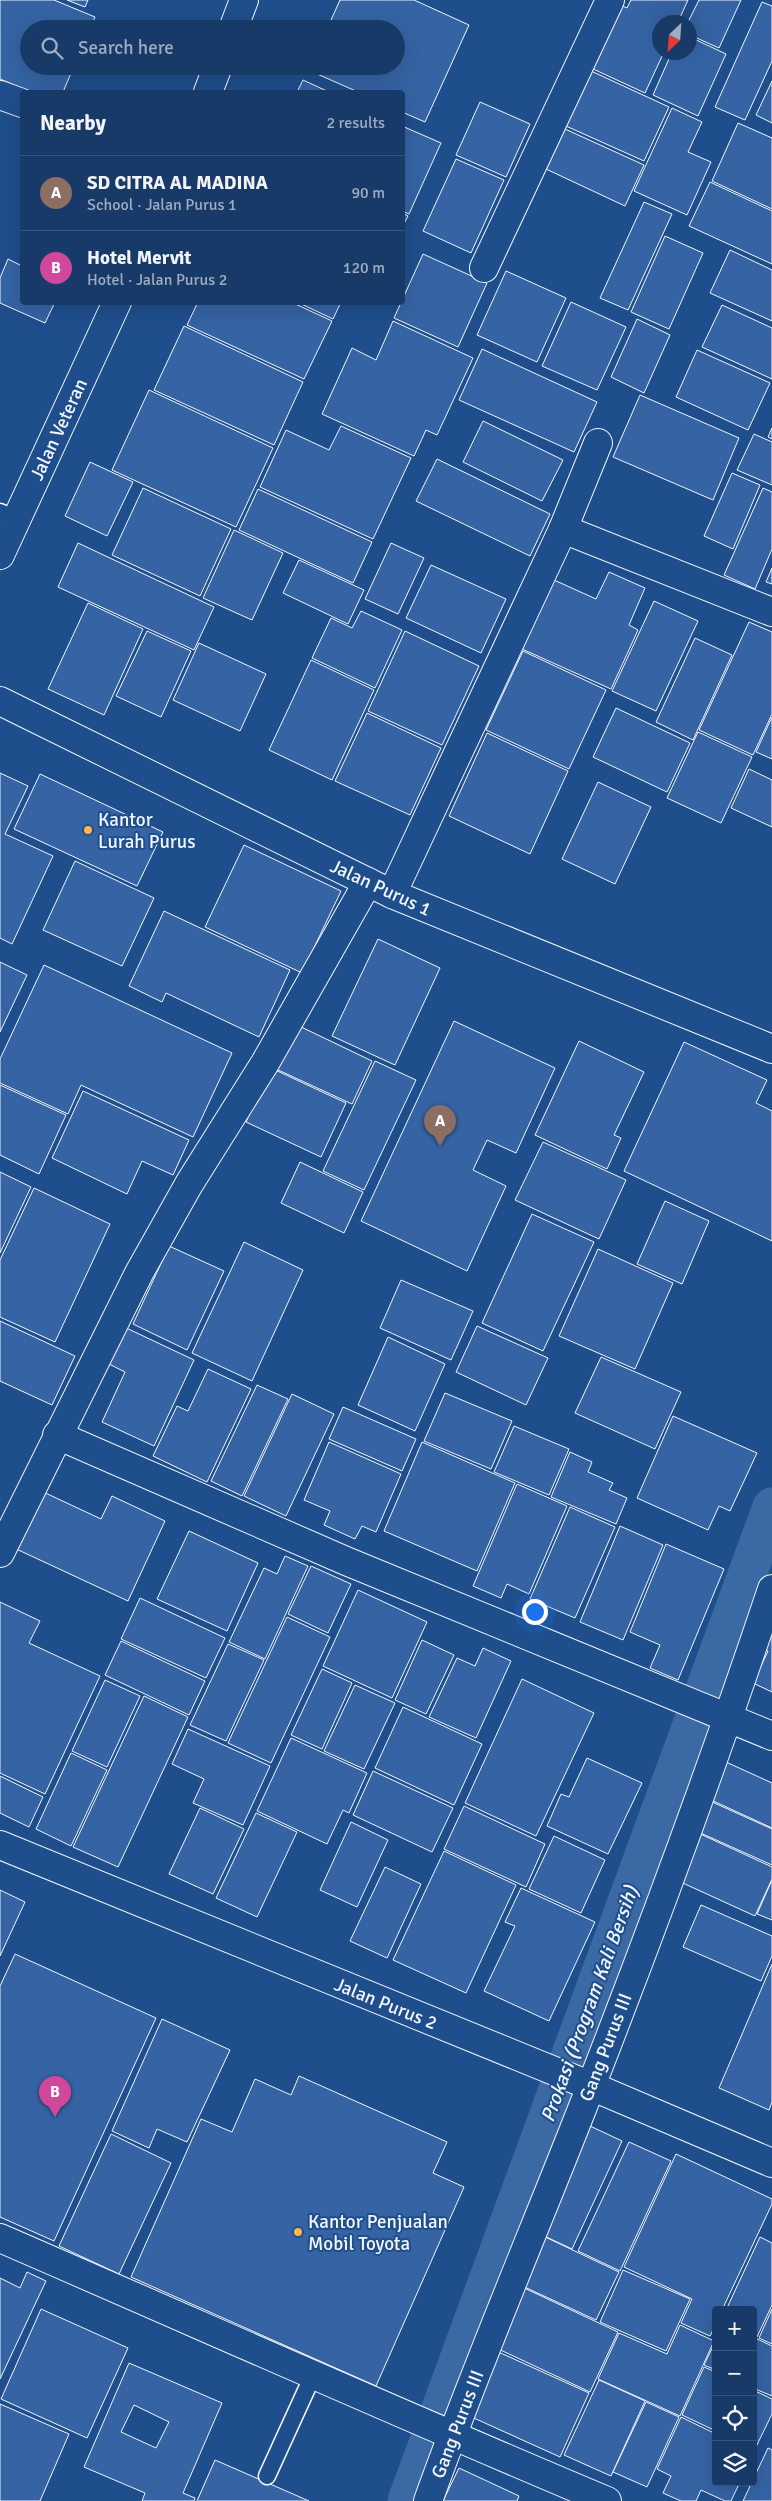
<!DOCTYPE html>
<html lang="en">
<head>
<meta charset="utf-8">
<style>
	:root { --surface:#173a69; --page:#244571; --text:#f1f3f6; --muted:#9eadc0; --line:#36547d; --accent:#90b9f0 }
	body { margin:0; font-family:Signika,sans-serif; background:var(--page); color:var(--text) }
	.controls { position:absolute; right:15px; bottom:15px; display:grid; overflow:hidden; border-radius:5px; box-shadow:0 5px 20px #0002 }
	.controls button { width:45px; height:45px; display:grid; place-items:center; padding:0; border:0; border-bottom:1px solid var(--line); background:var(--surface); color:var(--text); font:25px sans-serif }
	.compass { position:absolute; left:652px; top:15px; width:45px; height:45px; border-radius:50%; background:var(--surface); box-shadow:0 5px 20px #0002; rotate:205deg }
	.you { position:absolute; left:534px; top:1611px; width:18px; height:18px; margin:-12px; border:4px solid #fff; border-radius:50%; background:#1a73e8; box-shadow:0 0 0 8px #1a73e833 }
	.badge { display:grid; place-items:center; width:32px; height:32px; border-radius:50%; background:var(--accent); color:#fff; font-size:16px; font-weight:700 }
	.pin { position:absolute; translate:-50% -41px; filter:drop-shadow(0 1px 2px #0008) }
	.pin::after { content:''; position:absolute; top:26px; width:18px; height:15px; background:inherit; clip-path:polygon(0 0,100% 0,50% 100%) }
	.list { margin:0; padding:0; list-style:none }
	h2 { display:flex; justify-content:space-between; align-items:center; height:65px; margin:0; padding:0 20px; font-size:21px }
	h2 small { font-size:16px; font-weight:400; color:var(--muted) }
	.list li { display:grid; grid-template-columns:32px 1fr auto; gap:15px; align-items:center; box-sizing:border-box; height:75px; padding:0 20px; border-top:1px solid var(--line) }
	.list b { display:block; font-size:19px; white-space:nowrap }
	.list p { margin:0; font-size:16px; white-space:nowrap; color:var(--muted) }
	.list em { font-size:16px; font-style:normal; color:var(--muted) }
	.icon { flex:none; width:28px; height:28px; fill:none; stroke:currentColor; stroke-width:2; stroke-linecap:round; stroke-linejoin:round }
	.map { position:relative; flex:none; width:772px; height:2501px; overflow:hidden }
	.search { position:absolute; background:var(--surface); box-shadow:0 5px 20px #0002; left:20px; top:20px; width:385px; height:55px; display:flex; align-items:center; gap:12px; box-sizing:border-box; padding:0 18px; border-radius:28px; color:var(--muted); font-size:19px }
	.panel { position:absolute; background:var(--surface); box-shadow:0 5px 20px #0002; left:20px; top:90px; width:385px; height:215px; border-radius:5px }
	.map>svg:first-child { display:block }
	.lines { fill:none; stroke-linecap:round; stroke-linejoin:round }
	.canal { stroke:#3b69a3; stroke-width:39 }
	.building { fill:#3563a3; stroke:#f2f6ff; fill-rule:evenodd }
	.service-casing { stroke:#f2f6ff; stroke-width:19 }
	.minor-casing { stroke:#f2f6ff; stroke-width:30 }
	.primary-casing { stroke:#f2f6ff; stroke-width:30 }
	.service { stroke:#1f4e8c; stroke-width:16 }
	.minor { stroke:#1f4e8c; stroke-width:28 }
	.primary { stroke:#1f4e8c; stroke-width:28 }
	.poi-dot { fill:#ffb74d; stroke:#1f4e8c; stroke-width:2 }
	.labels { text-anchor:middle; stroke-width:4; stroke-linejoin:round; paint-order:stroke }
	.street-label { font-size:19px; fill:#f2f6ff; stroke:#1f4e8c }
	.poi-label { font-size:19px; fill:#f2f6ff; stroke:#1f4e8c; text-anchor:start }
	.water-label { font-size:20px; font-style:italic; fill:#f2f6ff; stroke:#1f4e8c }
</style>
</head>
<body>
<div class="map">
<svg width="772" height="2501" viewBox="0 0 772 2501">
	<rect width="100%" height="100%" fill="#1f4e8c"/>
	<g class="lines">
		<path class="canal" d="M407 2501 772 1507"/>
	</g>
	<g class="building">
		<path d="M0 0H54L95 17 90 29H29V66H74L63 92H31L0 79Z"/>
		<path d="M67 0H88L85 7Z"/>
		<path d="M340 0H414L469 25 425 122 402 112V92H358L308 70 310 66H396V29H327Z"/>
		<path d="M631 0H688L678 22H660V52H664L645 93 591 68 620 5 627 8Z"/>
		<path d="M699 0H741L719 48 690 35 688 22Z"/>
		<path d="M762 2 772 6V61L745 120 715 107Z"/>
		<path d="M690 37 726 54 698 116 653 95 672 52H690Z"/>
		<path d="M591 71 669 107 644 161 566 126Z"/>
		<path d="M303 80 329 92H297Z"/>
		<path d="M772 81V123L756 115Z"/>
		<path d="M480 102 530 124 506 177 456 155Z"/>
		<path d="M672 108 702 122 688 152 711 162 687 215 634 191Z"/>
		<path d="M738 123 772 138V209L712 181Z"/>
		<path d="M402 126 441 143 409 214 402 211Z"/>
		<path d="M565 129 644 165 625 206 546 169Z"/>
		<path d="M456 159 504 180 471 253 423 231Z"/>
		<path d="M710 182 772 211V264L689 226Z"/>
		<path d="M644 202 672 214 628 310 600 298Z"/>
		<path d="M402 213 408 216 402 227Z"/>
		<path d="M665 236 703 253 669 329 631 312Z"/>
		<path d="M730 250 772 270V321L710 293Z"/>
		<path d="M423 254 487 283 458 347 394 318Z"/>
		<path d="M8 259 22 266V302H55L45 323 0 303V278Z"/>
		<path d="M506 271 566 298 537 362 477 335Z"/>
		<path d="M198 302H291L332 321 304 379 187 325Z"/>
		<path d="M297 302H341L333 319Z"/>
		<path d="M571 302 626 327 597 390 542 366Z"/>
		<path d="M722 305 772 328V379L702 347Z"/>
		<path d="M637 319 670 335 644 393 611 377Z"/>
		<path d="M393 321 473 358 437 435 426 430 414 456 322 414 352 348 376 360Z"/>
		<path d="M184 326 303 382 274 445 154 390Z"/>
		<path d="M482 349 597 402 574 452 459 400Z"/>
		<path d="M697 350 770 383 748 430 676 397Z"/>
		<path d="M149 390 273 448 236 527 112 470Z"/>
		<path d="M640 395 739 438 713 500 613 457Z"/>
		<path d="M483 421 563 460 542 501 463 462Z"/>
		<path d="M341 426 411 458 373 539 260 487 286 430 329 450Z"/>
		<path d="M772 428V439L768 437Z"/>
		<path d="M754 434 772 442V485L737 470Z"/>
		<path d="M437 459 550 514 530 556 416 501Z"/>
		<path d="M90 462 133 482 107 536 65 516Z"/>
		<path d="M732 473 760 485 733 549 704 536Z"/>
		<path d="M143 488 231 529 200 596 112 555Z"/>
		<path d="M763 488 772 492V549L755 589 724 575Z"/>
		<path d="M258 489 372 542 353 583 239 530Z"/>
		<path d="M234 530 283 553 252 620 203 598Z"/>
		<path d="M78 543 214 607 194 650 58 587Z"/>
		<path d="M391 543 424 558 398 614 365 599Z"/>
		<path d="M299 560 364 590 348 624 283 593Z"/>
		<path d="M431 565 506 599 481 653 406 618Z"/>
		<path d="M772 568V584L766 582Z"/>
		<path d="M609 572 645 588 629 625 638 630 611 689 522 649 554 580 596 599Z"/>
		<path d="M654 601 698 621 656 711 612 691Z"/>
		<path d="M88 603 143 629 104 715 48 689Z"/>
		<path d="M361 611 402 630 375 688 312 658 331 618 352 628Z"/>
		<path d="M749 622 772 632V714L753 755 699 730Z"/>
		<path d="M147 631 191 651 161 717 116 696Z"/>
		<path d="M405 631 479 666 442 745 368 711Z"/>
		<path d="M695 638 732 655 693 740 656 722Z"/>
		<path d="M199 643 266 674 240 731 173 700Z"/>
		<path d="M523 651 606 690 569 769 486 730Z"/>
		<path d="M311 660 374 690 332 780 269 750Z"/>
		<path d="M616 708 690 743 667 792 593 757Z"/>
		<path d="M367 713 441 748 410 815 335 781Z"/>
		<path d="M772 717V759L756 752Z"/>
		<path d="M698 732 752 757 721 823 667 798Z"/>
		<path d="M487 733 568 771 530 854 449 816Z"/>
		<path d="M749 769 772 780V827L731 808Z"/>
		<path d="M0 773 28 786 5 834 53 856 12 944 0 938Z"/>
		<path d="M40 774 163 832 137 886 14 829Z"/>
		<path d="M598 782 651 807 615 884 562 859Z"/>
		<path d="M244 845 341 891 302 973 205 927Z"/>
		<path d="M75 861 154 898 122 966 43 930Z"/>
		<path d="M164 911 290 970 259 1037 166 993 162 1002 129 986Z"/>
		<path d="M378 939 440 968 395 1065 332 1036Z"/>
		<path d="M0 962 27 975 0 1032Z"/>
		<path d="M44 965 232 1053 193 1137 81 1085 68 1114 0 1083V1059Z"/>
		<path d="M454 1021 555 1068 516 1153 487 1140 473 1170 506 1186 467 1271 361 1221Z"/>
		<path d="M297 1025 372 1061 352 1104 276 1069Z"/>
		<path d="M579 1041 644 1072 614 1135 621 1138 607 1169 535 1135Z"/>
		<path d="M684 1042 767 1080 756 1103 772 1111V1241L624 1171Z"/>
		<path d="M375 1061 416 1080 364 1190 323 1171Z"/>
		<path d="M271 1068 346 1103 321 1157 246 1122Z"/>
		<path d="M0 1085 66 1115 39 1174 0 1155Z"/>
		<path d="M83 1091 189 1140 173 1175 142 1161 127 1194 52 1158Z"/>
		<path d="M543 1142 626 1180 599 1239 515 1200Z"/>
		<path d="M300 1162 363 1192 344 1233 281 1203Z"/>
		<path d="M0 1172 31 1187 0 1253Z"/>
		<path d="M34 1188 110 1224 55 1342 0 1317V1260Z"/>
		<path d="M665 1201 709 1221 682 1284 637 1264Z"/>
		<path d="M532 1214 594 1242 543 1351 482 1323Z"/>
		<path d="M244 1242 303 1270 252 1381 192 1353Z"/>
		<path d="M169 1246 224 1271 187 1350 133 1324Z"/>
		<path d="M598 1249 673 1283 635 1369 559 1336Z"/>
		<path d="M401 1280 473 1311 451 1360 380 1328Z"/>
		<path d="M0 1321 75 1356 52 1405 0 1381Z"/>
		<path d="M122 1326 194 1360 154 1446 102 1422 125 1372 105 1362Z"/>
		<path d="M477 1326 548 1358 526 1405 456 1372Z"/>
		<path d="M388 1337 445 1364 415 1431 358 1405Z"/>
		<path d="M601 1357 681 1392 655 1449 575 1413Z"/>
		<path d="M208 1369 251 1389 207 1482 153 1456 177 1406 188 1411Z"/>
		<path d="M257 1385 288 1399 242 1496 211 1481Z"/>
		<path d="M445 1393 512 1421 491 1469 424 1441Z"/>
		<path d="M292 1394 334 1414 286 1516 244 1496Z"/>
		<path d="M343 1407 416 1439 402 1471 329 1439Z"/>
		<path d="M673 1416 757 1453 730 1511 719 1506 708 1530 637 1498Z"/>
		<path d="M514 1426 569 1449 549 1495 494 1472Z"/>
		<path d="M329 1442 401 1474 376 1532 362 1526 355 1539 324 1525 330 1511 304 1500Z"/>
		<path d="M422 1442 515 1483 477 1571 384 1531Z"/>
		<path d="M570 1452 592 1462 588 1472 613 1483 609 1490 627 1498 616 1524 551 1497Z"/>
		<path d="M517 1484 567 1506 529 1594 507 1584 501 1598 473 1586Z"/>
		<path d="M39 1490 101 1519 112 1496 165 1521 128 1601 12 1547Z"/>
		<path d="M570 1507 615 1527 575 1618 530 1599Z"/>
		<path d="M620 1526 663 1545 623 1640 580 1622Z"/>
		<path d="M189 1531 258 1563 227 1631 157 1599Z"/>
		<path d="M666 1544 724 1569 678 1680 650 1668 660 1645 630 1632Z"/>
		<path d="M285 1556 308 1566 265 1659 229 1642 264 1568 277 1574Z"/>
		<path d="M311 1566 351 1584 328 1633 288 1614Z"/>
		<path d="M358 1590 427 1622 392 1698 323 1666Z"/>
		<path d="M140 1598 225 1638 206 1678 121 1639Z"/>
		<path d="M0 1602 40 1621 29 1643 100 1676 45 1794 0 1773Z"/>
		<path d="M772 1611V1692L753 1683 768 1651 755 1645Z"/>
		<path d="M287 1617 330 1637 271 1763 228 1743Z"/>
		<path d="M422 1640 454 1655 426 1714 395 1700Z"/>
		<path d="M121 1641 205 1681 189 1715 105 1675Z"/>
		<path d="M228 1644 264 1660 226 1741 190 1725Z"/>
		<path d="M483 1648 511 1661 476 1738 429 1717 457 1658 475 1666Z"/>
		<path d="M322 1669 352 1683 322 1749 291 1735Z"/>
		<path d="M522 1679 594 1713 536 1836 465 1803Z"/>
		<path d="M105 1680 140 1696 107 1767 72 1751Z"/>
		<path d="M355 1685 395 1703 364 1769 324 1751Z"/>
		<path d="M144 1696 188 1717 118 1867 73 1847Z"/>
		<path d="M403 1707 482 1744 454 1805 375 1768Z"/>
		<path d="M188 1729 270 1766 243 1825 193 1803 204 1779 172 1764Z"/>
		<path d="M291 1738 367 1773 349 1813 343 1810 327 1844 257 1811Z"/>
		<path d="M71 1753 107 1770 71 1846 36 1829Z"/>
		<path d="M587 1758 642 1783 608 1854 547 1826 561 1794 569 1797Z"/>
		<path d="M726 1762 772 1783V1828L709 1799Z"/>
		<path d="M373 1771 453 1808 432 1852 353 1815Z"/>
		<path d="M0 1776 43 1797 29 1827 0 1813Z"/>
		<path d="M710 1801 772 1829V1865L696 1831Z"/>
		<path d="M464 1806 545 1844 526 1887 444 1849Z"/>
		<path d="M200 1808 244 1829 213 1894 169 1874Z"/>
		<path d="M256 1813 297 1832 257 1917 216 1898Z"/>
		<path d="M351 1822 388 1840 357 1907 320 1890Z"/>
		<path d="M696 1832 772 1867V1879L755 1916 674 1879Z"/>
		<path d="M554 1836 605 1860 581 1913 529 1889Z"/>
		<path d="M444 1851 516 1885 466 1993 393 1960Z"/>
		<path d="M385 1867 421 1884 387 1958 350 1941Z"/>
		<path d="M772 1880V1920L757 1914Z"/>
		<path d="M521 1888 595 1922 549 2021 484 1991 515 1926 505 1922Z"/>
		<path d="M0 1890 25 1902 0 1956Z"/>
		<path d="M701 1905 772 1936V1956L761 1981 683 1947Z"/>
		<path d="M15 1954 156 2018 54 2241 0 2217V1986Z"/>
		<path d="M772 1964V2102L769 2110 719 2088Z"/>
		<path d="M162 2019 230 2050 187 2142 157 2129 149 2148 112 2131Z"/>
		<path d="M299 2076 447 2142 433 2173 464 2187 376 2386 131 2277 201 2119 232 2132 255 2079 291 2095Z"/>
		<path d="M590 2126 622 2141 572 2249 540 2234Z"/>
		<path d="M111 2134 171 2163 119 2274 59 2246Z"/>
		<path d="M629 2142 671 2161 620 2271 578 2251Z"/>
		<path d="M676 2154 772 2199V2204L722 2310H716V2324L710 2336 681 2323 692 2299 624 2267Z"/>
		<path d="M541 2235 619 2272 596 2320 518 2284Z"/>
		<path d="M760 2237 772 2243V2305L757 2337 753 2335V2310H726Z"/>
		<path d="M623 2270 690 2299 666 2351 600 2322Z"/>
		<path d="M27 2272 46 2281 0 2379V2278L20 2288Z"/>
		<path d="M520 2286 618 2332 590 2392 492 2346Z"/>
		<path d="M41 2309 128 2348 87 2438 1 2399Z"/>
		<path d="M772 2309V2344L759 2338Z"/>
		<path d="M680 2325 714 2341 680 2416 598 2379 619 2333 667 2354Z"/>
		<path d="M753 2337 772 2346V2396L753 2388Z"/>
		<path d="M716 2340V2370L704 2365Z"/>
		<path d="M494 2350 589 2393 560 2457 465 2414Z"/>
		<path d="M129 2363 222 2403 183 2493 195 2498 194 2501H142L145 2493 84 2467ZM134 2405 169 2422 156 2448 121 2432Z"/>
		<path d="M704 2367 716 2372V2431L682 2415Z"/>
		<path d="M599 2380 645 2401 611 2476 564 2455Z"/>
		<path d="M753 2390 772 2399V2414L755 2449 753 2448Z"/>
		<path d="M646 2402 679 2417 647 2487 613 2472Z"/>
		<path d="M0 2404 69 2434 40 2501H0Z"/>
		<path d="M681 2417 716 2434V2482H740L731 2501H725L701 2490 696 2501H681L663 2493 671 2476 657 2469Z"/>
		<path d="M768 2448 772 2450V2501H743Z"/>
		<path d="M215 2460 309 2501H197Z"/>
		<path d="M459 2468 519 2496 517 2501H443Z"/>
	</g>
	<g class="lines">
		<g class="service-casing">
			<g id="service">
				<path d="M0 512 16 519"/>
				<path d="M267 2476 314 2373"/>
			</g>
		</g>
		<g class="minor-casing">
			<g id="minor">
				<path d="M0 95 22 103"/>
				<path d="M484 268 610 0"/>
				<path d="M563 529 772 612"/>
				<path d="M0 701 392 894 772 1049"/>
				<path d="M392 894 563 529 598 443"/>
				<path d="M57 1435 346 1561 772 1736"/>
				<path d="M0 1553 139 1273 189 1184 265 1063 368 882"/>
				<path d="M0 1845 591 2086 772 2163"/>
				<path d="M0 2238C203 2326 404 2416 607 2501"/>
				<path d="M428 2501C478 2361 537 2225 591 2086 655 1922 716 1756 772 1589"/>
			</g>
		</g>
		<g class="primary-casing">
			<g id="primary">
				<path d="M233 29 244 0"/>
				<path d="M208 92 218 66"/>
				<path d="M0 555 117 302"/>
			</g>
		</g>
		<use href="#service" class="service"/>
		<use href="#minor" class="minor"/>
		<use href="#primary" class="primary"/>
	</g>
	<g class="poi-dot">
		<circle cx="88" cy="830" r="5"/>
		<circle cx="298" cy="2232" r="5"/>
	</g>
	<g class="labels">
		<g class="street-label">
			<text transform="translate(58 429) rotate(-65)" y="7">Jalan Veteran</text>
			<text transform="translate(381 887) rotate(25)" y="7">Jalan Purus 1</text>
			<text transform="translate(386 2003) rotate(22)" y="7">Jalan Purus 2</text>
			<text transform="translate(605 2047) rotate(-69)" y="7">Gang Purus III</text>
			<text transform="translate(457 2424) rotate(-69)" y="7">Gang Purus III</text>
		</g>
		<g class="poi-label">
			<text x="98" y="826">Kantor<tspan x="98" dy="22">Lurah Purus</tspan></text>
			<text x="308" y="2228">Kantor Penjualan<tspan x="308" dy="22">Mobil Toyota</tspan></text>
		</g>
		<g class="water-label">
			<text transform="translate(589 2004) rotate(-70)" y="7">Prokasi (Program Kali Bersih)</text>
		</g>
	</g>
</svg>
<div class="controls">
<button>+</button>
<button>−</button>
<button><svg class="icon" aria-label="locate" viewBox="0 0 24 24"><circle cx="12" cy="12" r="6"/><path d="M12 2v4M12 18v4M2 12h4M18 12h4"/></svg></button>
<button><svg class="icon" aria-label="layers" viewBox="0 0 24 24"><path d="M12 4l9 5-9 5-9-5zM3 14l9 5 9-5"/></svg></button>
</div>
<svg class="compass" viewBox="-18 -18 36 36"><path d="M0-13l5 13h-10z" fill="#e53935"/><path d="M0 13l5-13h-10z" fill="#9eadc0"/></svg>
<div class="you"></div>
<div class="pin badge" style="left:440px;top:1146px;background:#8d6e63">A</div>
<div class="pin badge" style="left:55px;top:2117px;background:#d1479c">B</div>
<div class="search"><svg class="icon" aria-label="search" viewBox="0 0 24 24"><circle cx="10" cy="10" r="6"/><path d="M15 15l6 6"/></svg>Search here</div>
<section class="panel">
<h2>Nearby<small>2 results</small></h2>
<ul class="list">
<li><span class="badge" style="background:#8d6e63">A</span><div><b>SD CITRA AL MADINA</b><p>School · Jalan Purus 1</p></div><em>90 m</em></li>
<li><span class="badge" style="background:#d1479c">B</span><div><b>Hotel Mervit</b><p>Hotel · Jalan Purus 2</p></div><em>120 m</em></li>
</ul>
</section>
</div>
</body>
</html>
